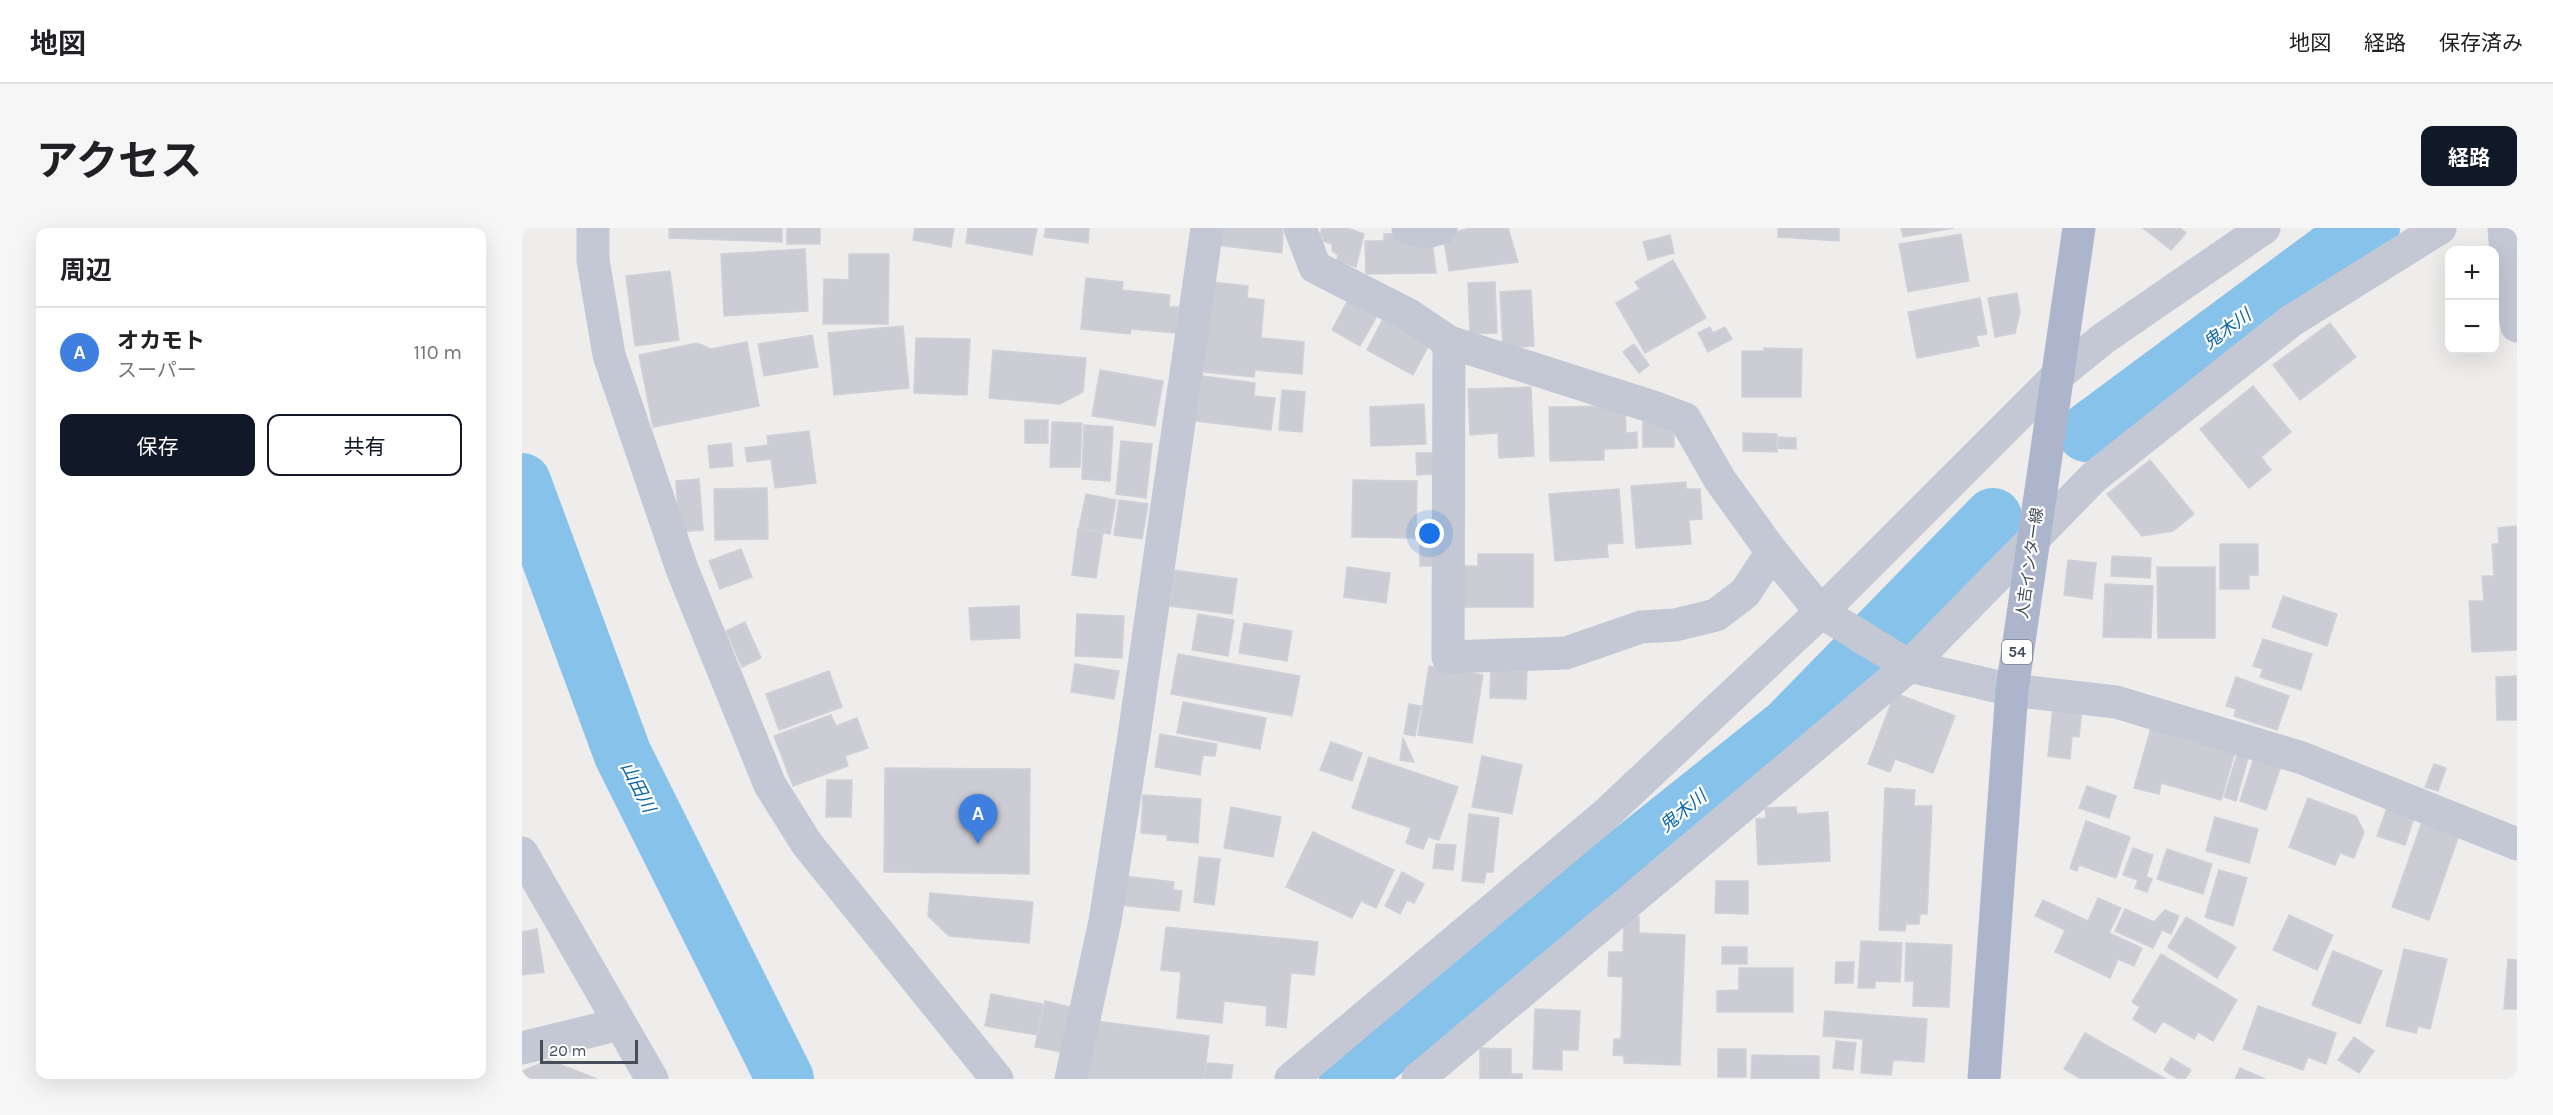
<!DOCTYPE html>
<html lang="ja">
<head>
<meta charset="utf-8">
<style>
	:root { --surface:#fff; --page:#f6f6f6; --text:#202124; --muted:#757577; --line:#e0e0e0; --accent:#111827 }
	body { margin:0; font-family:Karla,"Noto Sans JP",sans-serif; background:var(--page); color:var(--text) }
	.controls { position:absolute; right:18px; top:18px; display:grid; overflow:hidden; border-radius:12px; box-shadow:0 6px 24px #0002 }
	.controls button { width:54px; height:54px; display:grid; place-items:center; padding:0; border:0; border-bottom:2px solid var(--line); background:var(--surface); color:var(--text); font:30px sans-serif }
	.scale { position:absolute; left:18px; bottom:15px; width:98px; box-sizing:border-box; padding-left:6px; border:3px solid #454c5a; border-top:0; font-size:16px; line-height:21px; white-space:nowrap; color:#454c5a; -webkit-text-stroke:4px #fff; paint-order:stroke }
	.you { position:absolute; left:908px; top:306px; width:21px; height:21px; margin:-15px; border:4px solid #fff; border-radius:50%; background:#1a73e8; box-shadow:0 0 0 9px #1a73e833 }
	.badge { display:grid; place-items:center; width:39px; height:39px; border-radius:50%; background:var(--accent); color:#fff; font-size:20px; font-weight:700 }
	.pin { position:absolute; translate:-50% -50px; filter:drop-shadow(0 2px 3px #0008) }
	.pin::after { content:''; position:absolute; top:32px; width:21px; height:18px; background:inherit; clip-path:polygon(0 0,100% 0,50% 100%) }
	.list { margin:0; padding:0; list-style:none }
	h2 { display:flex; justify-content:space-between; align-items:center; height:78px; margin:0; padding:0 24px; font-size:26px }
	h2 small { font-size:20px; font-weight:400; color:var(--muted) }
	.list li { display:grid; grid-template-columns:39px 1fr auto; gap:18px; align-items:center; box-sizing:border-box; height:90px; padding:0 24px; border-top:2px solid var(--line) }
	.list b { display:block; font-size:22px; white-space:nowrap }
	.list p { margin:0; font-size:20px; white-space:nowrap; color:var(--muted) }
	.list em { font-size:20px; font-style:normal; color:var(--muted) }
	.actions { display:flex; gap:12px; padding:18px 24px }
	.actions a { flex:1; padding:14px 0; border:2px solid var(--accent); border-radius:12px; text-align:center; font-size:21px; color:var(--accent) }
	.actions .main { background:var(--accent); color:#fff }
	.map { position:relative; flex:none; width:1995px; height:851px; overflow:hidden; border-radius:12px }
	header { display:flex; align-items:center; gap:36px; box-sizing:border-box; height:84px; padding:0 30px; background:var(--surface); border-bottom:2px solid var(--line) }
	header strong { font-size:28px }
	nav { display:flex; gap:33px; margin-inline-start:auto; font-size:21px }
	.intro { display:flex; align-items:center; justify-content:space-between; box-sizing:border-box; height:144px; padding:0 36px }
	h1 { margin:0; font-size:42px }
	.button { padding:15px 27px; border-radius:12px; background:var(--accent); color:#fff; font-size:21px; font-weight:700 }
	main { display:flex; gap:36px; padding:0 36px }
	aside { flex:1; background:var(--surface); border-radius:12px; box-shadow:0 6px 24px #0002 }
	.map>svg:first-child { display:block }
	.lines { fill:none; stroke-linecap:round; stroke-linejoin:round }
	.river { stroke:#87c2eb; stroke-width:58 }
	.building { fill:#cccdd4; stroke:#d0d1d8; stroke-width:1.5 }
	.minor { stroke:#c3c8d4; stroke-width:33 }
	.major { stroke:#acb5cc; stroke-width:33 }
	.labels { text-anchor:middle; stroke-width:4.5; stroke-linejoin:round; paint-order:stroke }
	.shield { fill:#fff; stroke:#7d828c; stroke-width:1.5 }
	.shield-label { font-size:15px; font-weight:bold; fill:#454c5a }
	.street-label { font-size:16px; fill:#454c5a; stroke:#fff }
	.water-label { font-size:18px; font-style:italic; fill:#0d66a5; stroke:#fff }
</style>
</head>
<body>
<header>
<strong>地図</strong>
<nav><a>地図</a><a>経路</a><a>保存済み</a></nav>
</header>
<div class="intro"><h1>アクセス</h1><a class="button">経路</a></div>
<main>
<aside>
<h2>周辺<small></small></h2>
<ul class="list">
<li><span class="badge" style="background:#3f7fe0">A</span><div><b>オカモト</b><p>スーパー</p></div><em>110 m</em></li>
</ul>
<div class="actions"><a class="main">保存</a><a>共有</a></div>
</aside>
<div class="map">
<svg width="1995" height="851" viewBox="0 0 1995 851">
	<rect width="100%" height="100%" fill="#efedec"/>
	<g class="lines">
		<g class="river">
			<path d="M1564 205 1807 25 1849 0"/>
			<path d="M0 254 101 527 263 851"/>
			<path d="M826 851 1266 499 1471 289"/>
		</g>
	</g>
	<g class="building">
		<path d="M147 0H260V14L147 10Z"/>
		<rect x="265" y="0" width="33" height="16"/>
		<path d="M393 0H432L429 19 391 12Z"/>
		<path d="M446 0H515L510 27 444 15Z"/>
		<path d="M524 0H567L566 15 522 9Z"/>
		<path d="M696 0H761L760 25 694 17Z"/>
		<path d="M800 0H825L842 6 834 39 815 33 816 27 810 23V16L801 13V9L798 7Z"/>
		<path d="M949 0H986L996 34 927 43 921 7Z"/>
		<path d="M1256 0H1317V13L1256 9Z"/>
		<path d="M1379 0H1432L1381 9Z"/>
		<path d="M1621 0H1658L1664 5 1649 22Z"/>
		<path d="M892 5 910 12 914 45 844 46 843 13H862V6Z"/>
		<path d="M1439 6 1447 53 1386 64 1377 16Z"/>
		<path d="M1148 7 1152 25 1126 32 1121 14Z"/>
		<path d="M283 21 286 83 202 88 199 26Z"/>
		<path d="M327 26H367L366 96H301L302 51 327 52Z"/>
		<path d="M1151 32 1184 90 1123 125 1094 75 1118 61 1113 54Z"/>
		<path d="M148 43 157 112 113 118 104 48Z"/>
		<path d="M564 50 601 54 600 62 648 67 647 79H656L654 105 609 101 608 106 559 101Z"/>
		<path d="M689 54 726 58 725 70 742 72 739 110 782 114 780 146 733 142 732 149 681 144Z"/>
		<path d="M973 54 975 105 948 106 946 55Z"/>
		<path d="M1009 62 1012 118 981 120 978 64Z"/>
		<path d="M1495 65 1498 84 1493 105 1473 109 1466 70Z"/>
		<path d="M1458 70 1465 106 1454 108 1457 118 1395 130 1386 84Z"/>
		<path d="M826 72 855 88 838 118 810 102Z"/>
		<path d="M863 87 910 111 891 147 845 122Z"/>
		<path d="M1808 95 1834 129 1778 172 1751 137Z"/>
		<path d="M381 98 387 160 312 167 306 105Z"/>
		<path d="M1188 99 1191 105 1203 99 1210 111 1186 124 1176 105Z"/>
		<path d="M290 107 296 139 242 148 236 116Z"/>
		<path d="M394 110 448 111 445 167 392 165Z"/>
		<path d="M225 114 237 178 131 199 117 127 175 115 189 121Z"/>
		<path d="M1112 116 1127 137 1117 145 1101 124Z"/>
		<path d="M1242 120 1280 121 1279 169H1220V123H1242Z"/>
		<path d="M471 122 564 130 561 164 538 176 467 170Z"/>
		<path d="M578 142 641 153 633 198 570 188Z"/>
		<path d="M680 148 733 155 732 168 753 170 749 202 674 193Z"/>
		<path d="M1731 158 1769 204 1739 229 1749 242 1727 260 1678 201Z"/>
		<path d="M1009 159 1012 228 977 230 976 205 948 207 946 161Z"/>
		<path d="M760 162 783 164 780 204 757 202Z"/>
		<path d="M902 176 904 216 849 218 848 179Z"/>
		<path d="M1103 178 1104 205 1115 204V220L1082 221V232L1028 233 1027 179Z"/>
		<path d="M1152 190V219H1121V191Z"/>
		<rect x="503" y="192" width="23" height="23"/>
		<path d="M530 194 560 195 558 239H528Z"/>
		<path d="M562 197 591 199 588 253 560 251Z"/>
		<path d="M287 203 294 255 253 260 249 231 225 234 223 220 246 217 245 208Z"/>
		<path d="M1221 205 1255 206V224L1221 223Z"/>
		<path d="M1257 209 1274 210V221L1256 220Z"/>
		<path d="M599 213 630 216 624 270 594 266Z"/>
		<path d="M209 215 211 238 188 240 186 218Z"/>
		<path d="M894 225H912L913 246 895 247Z"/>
		<path d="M1628 232 1672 286 1651 303 1620 308 1585 266Z"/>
		<path d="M177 251 181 302 157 304 154 253Z"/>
		<path d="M831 252 895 253 894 310 830 309Z"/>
		<path d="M1164 254V261H1178L1180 291 1167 292 1169 316 1114 320 1109 258Z"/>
		<path d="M245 260 246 311 193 312 192 261Z"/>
		<path d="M1097 261 1101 315 1085 316 1086 329 1033 333 1027 266Z"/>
		<path d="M564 266 594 272 588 306 557 300Z"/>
		<path d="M597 272 626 276 620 311 592 307Z"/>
		<path d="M1995 298V422L1950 424 1947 373H1962L1960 348H1972L1970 316H1977L1976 300Z"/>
		<path d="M556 301 581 305 574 350 550 347Z"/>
		<path d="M913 303 914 338H898V304Z"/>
		<path d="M1698 316H1736V347H1727V361H1698Z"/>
		<path d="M219 321 230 349 198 361 187 333Z"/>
		<path d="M956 326H1011V379H941V338H956Z"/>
		<path d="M1590 328 1629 330 1628 350 1589 348Z"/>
		<path d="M1546 332 1574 335 1570 371 1542 367Z"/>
		<path d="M825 339 868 345 864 375 822 369Z"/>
		<path d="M1635 339H1693V410H1636Z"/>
		<path d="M652 342 715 351 710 386 648 378Z"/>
		<path d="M1583 356 1631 358 1629 410 1581 409Z"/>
		<path d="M1761 368 1815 386 1805 418 1750 399Z"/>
		<path d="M497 378 498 410 449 412 447 380Z"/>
		<path d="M555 386 602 388 600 430 553 428Z"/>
		<path d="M676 386 712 392 706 428 670 422Z"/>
		<path d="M223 394 239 430 220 439 204 403Z"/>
		<path d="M722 395 770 403 765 433 717 425Z"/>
		<path d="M1741 411 1790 426 1779 462 1738 449 1741 441 1731 438Z"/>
		<path d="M656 426 778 448 770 488 649 466Z"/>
		<path d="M553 436 597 443 592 471 549 464Z"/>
		<path d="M907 438 961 447 950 515 896 507Z"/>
		<path d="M969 438 1005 439 1004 471 968 470Z"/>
		<path d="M307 443 320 479 257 502 244 466Z"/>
		<path d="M1995 448V492H1975L1974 449Z"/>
		<path d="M1714 449 1767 468 1755 502 1712 488 1714 481 1704 478Z"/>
		<path d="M1373 465 1433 488 1411 545 1373 531 1368 544 1346 536Z"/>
		<path d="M661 474 744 490 738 521 655 505Z"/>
		<path d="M887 476 899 478 893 508 882 506Z"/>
		<path d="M1531 478 1560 481 1557 509 1550 508 1548 531 1526 528Z"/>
		<path d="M309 487 314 498 335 490 346 520 323 528 326 538 271 558 252 508Z"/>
		<path d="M1629 500 1713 524 1699 572 1639 555 1637 566 1612 560Z"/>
		<path d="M638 506 695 516 693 528 681 527 678 547 633 539Z"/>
		<path d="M881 510 892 534 878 532Z"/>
		<path d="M809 514 840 525 830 553 798 542Z"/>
		<path d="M1716 524 1727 527 1714 573 1702 569Z"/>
		<path d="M960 528 1000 537 990 586 950 579Z"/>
		<path d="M847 529 936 559 917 612 906 609 901 621 884 615 889 600 830 580Z"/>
		<path d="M1732 529 1759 538 1744 582 1718 573Z"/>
		<path d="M1912 536 1924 540 1916 563 1903 559Z"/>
		<path d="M363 540 508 541 507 646 362 644Z"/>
		<path d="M305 552H330L329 589H304Z"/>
		<path d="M1565 558 1594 568 1587 590 1557 580Z"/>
		<path d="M1363 560 1393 562 1392 578H1410L1405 686H1398L1397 696H1384L1383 703 1357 702Z"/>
		<path d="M621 567 679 571 676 615 645 612V607L619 605Z"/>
		<path d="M1786 570 1834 588 1842 604 1832 630 1818 625 1813 637 1767 619Z"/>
		<path d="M709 579 759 589 751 629 702 620Z"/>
		<path d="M1274 579 1275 586 1306 584 1308 633 1236 637 1234 591 1244 590 1243 580Z"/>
		<path d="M1865 580 1892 590 1883 617 1855 608Z"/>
		<path d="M947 586 977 590 971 644H964L962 655 940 653Z"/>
		<path d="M1693 589 1736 601 1727 635 1684 623Z"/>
		<path d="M1564 593 1608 609 1594 650 1557 637 1555 643 1548 640Z"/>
		<path d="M1900 594 1937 607 1907 692 1870 679Z"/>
		<path d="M791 604 872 642 854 680 839 673 830 690 764 659Z"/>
		<path d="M914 616 934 617 931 642 911 640Z"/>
		<path d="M1611 620 1631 627 1624 649 1630 651 1625 664 1613 660 1616 652 1601 647Z"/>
		<path d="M1645 621 1690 636 1681 666 1635 651Z"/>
		<path d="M677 629 698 631 692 677 672 674Z"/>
		<path d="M1697 642 1725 650 1711 698 1683 689Z"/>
		<path d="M880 644 902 656 892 675 885 672 878 686 863 678Z"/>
		<path d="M602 648 652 654 651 662 660 663 657 683 598 677Z"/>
		<path d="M1194 653H1226V686L1193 685Z"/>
		<path d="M408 665 511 674 507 715 427 708 406 688Z"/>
		<path d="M1576 670 1599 680 1587 705 1620 720 1612 738 1596 731 1588 750 1533 724 1543 702 1513 688 1521 672 1566 693Z"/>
		<path d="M1603 681 1632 694 1643 682 1657 688 1649 706 1640 702 1631 720 1593 703Z"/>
		<path d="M1767 687 1811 707 1795 742 1751 722Z"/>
		<path d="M1102 688 1117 689V705L1163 707 1158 837 1102 835V828L1091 827 1092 811H1099L1101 749 1086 748 1087 724H1101Z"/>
		<path d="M1664 689 1714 719 1695 750 1646 719Z"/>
		<path d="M644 699 796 714 792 747 769 745 764 800 744 797 745 778 702 773 700 795 655 790 659 744 639 742Z"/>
		<path d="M15 701 22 744 0 747V704Z"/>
		<path d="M1339 713 1380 715 1378 754 1353 753V760H1336Z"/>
		<path d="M1384 715 1430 717 1427 779 1391 778 1392 753H1383Z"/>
		<rect x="1200" y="719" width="25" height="17"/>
		<path d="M1882 721 1925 731 1908 801 1896 798 1894 805 1864 798Z"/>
		<path d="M1811 723 1860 743 1838 796 1790 777Z"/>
		<path d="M1639 726 1715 772 1691 813 1676 804 1672 811 1641 793 1633 805 1611 791 1618 779 1610 774Z"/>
		<path d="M1986 731 1995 732V781H1982Z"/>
		<path d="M1314 734H1332L1331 755H1313Z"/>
		<path d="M1217 740H1271V784H1195V763L1217 762Z"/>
		<path d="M469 766 521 776 515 807 463 798Z"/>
		<path d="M523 773 549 779 539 824 513 819Z"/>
		<path d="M1736 778 1814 805 1804 836 1786 829 1781 842 1721 821Z"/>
		<path d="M1013 781 1058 783 1056 822H1040V842L1011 841Z"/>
		<path d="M1303 783 1405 791 1402 834 1371 832 1369 847 1339 845 1341 811 1301 808Z"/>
		<path d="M574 793 687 808 682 851H566Z"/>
		<path d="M1563 805 1644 851H1559L1542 841Z"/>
		<path d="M1832 809 1852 823 1837 845 1816 832Z"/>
		<path d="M1314 813 1334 815 1331 842 1311 840Z"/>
		<path d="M958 820 989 821V846H1000V851H958Z"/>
		<rect x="1196" y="821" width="28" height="28"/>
		<path d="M1230 827 1297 828V851H1229Z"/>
		<path d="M1649 830 1669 842 1663 851H1656L1642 842Z"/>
		<path d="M27 832 75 851H0V843Z"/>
		<path d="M685 835 711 837 709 851H683Z"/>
		<path d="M1718 840 1743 851H1713Z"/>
	</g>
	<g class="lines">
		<g class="minor">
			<path d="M71 0V32L87 127 160 341 248 557 285 616 475 851"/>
			<path d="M778 0 793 39 887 87 927 114 1131 179 1163 191 1198 252 1250 324"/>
			<path d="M886 0 905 4 919 0"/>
			<path d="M1982 0 1985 43 1995 98"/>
			<path d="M927 114 926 429 1044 425 1119 399 1153 397 1194 387 1223 365 1250 324 1299 384 1387 438 1490 462 1594 474 1780 530 1995 616"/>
			<path d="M0 625 130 851"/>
			<path d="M0 820 98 796"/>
			<path d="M549 851 583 693 612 508 685 0"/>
			<path d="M769 851 1082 588 1299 384 1535 148 1582 110 1742 0"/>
			<path d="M896 851 1387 438 1572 249 1769 93 1918 0"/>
		</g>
		<path class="major" d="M1462 851 1490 462 1557 0"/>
	</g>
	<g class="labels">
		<rect class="shield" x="1480" y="412" width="30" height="24" rx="4.5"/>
		<g class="shield-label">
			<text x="1495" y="429">54</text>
		</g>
		<g class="street-label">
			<text transform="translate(1507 335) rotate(-82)" y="6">人吉インター線</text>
		</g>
		<g class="water-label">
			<text transform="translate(1705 101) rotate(-36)" y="6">鬼木川</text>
			<text transform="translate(116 559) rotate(63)" y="6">山田川</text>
			<text transform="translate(1161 583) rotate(-39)" y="6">鬼木川</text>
		</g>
	</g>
</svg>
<div class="controls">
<button>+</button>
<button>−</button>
</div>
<div class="scale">20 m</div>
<div class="you"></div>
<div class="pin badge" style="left:456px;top:616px;background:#3f7fe0">A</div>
</div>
</main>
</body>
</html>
